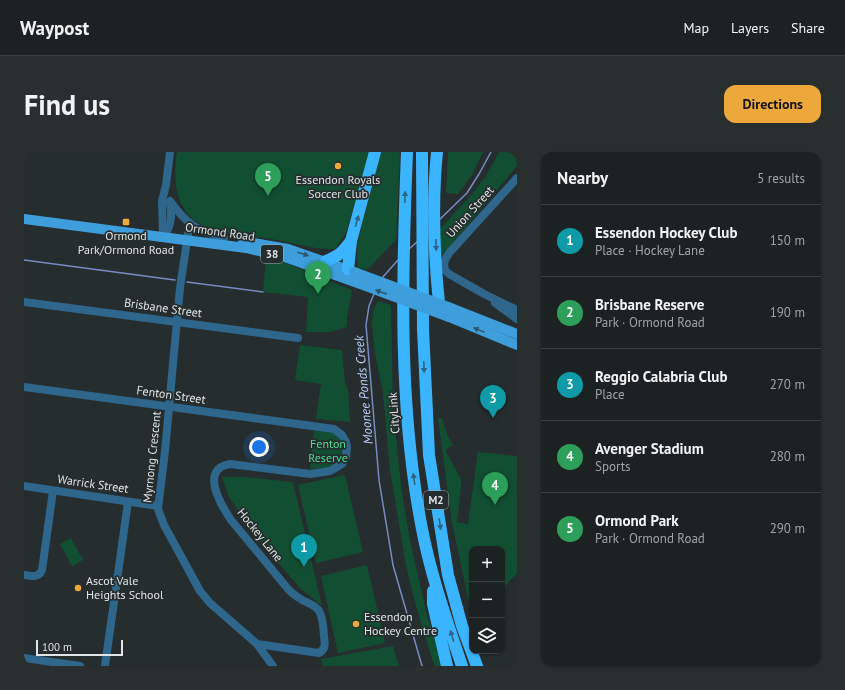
<!DOCTYPE html>
<html lang="en">
<head>
<meta charset="utf-8">
<style>
	:root { --surface:#1c2222; --page:#292f2f; --text:#f1f3f6; --muted:#a0a4a5; --line:#3a3f40; --accent:#eda83b }
	body { margin:0; font-family:"PT Sans",sans-serif; background:var(--page); color:var(--text) }
	.controls { position:absolute; right:12px; bottom:12px; display:grid; overflow:hidden; border-radius:8px; box-shadow:0 1px 3px #0004 }
	.controls button { width:36px; height:36px; display:grid; place-items:center; padding:0; border:0; border-bottom:1px solid var(--line); background:var(--surface); color:var(--text); font:20px sans-serif }
	.scale { position:absolute; left:12px; bottom:10px; width:87px; box-sizing:border-box; padding-left:4px; border:2px solid #e0e5e6; border-top:0; font-size:11px; line-height:14px; white-space:nowrap; color:#e0e5e6; -webkit-text-stroke:3px #262d2e; paint-order:stroke }
	.you { position:absolute; left:235px; top:295px; width:14px; height:14px; margin:-10px; border:3px solid #fff; border-radius:50%; background:#1a73e8; box-shadow:0 0 0 6px #1a73e833 }
	.badge { display:grid; place-items:center; width:26px; height:26px; border-radius:50%; background:var(--accent); color:#fff; font-size:13px; font-weight:700 }
	.pin { position:absolute; translate:-50% -33px; filter:drop-shadow(0 1px 2px #0008) }
	.pin::after { content:''; position:absolute; top:21px; width:14px; height:12px; background:inherit; clip-path:polygon(0 0,100% 0,50% 100%) }
	.list { margin:0; padding:0; list-style:none }
	h2 { display:flex; justify-content:space-between; align-items:center; height:52px; margin:0; padding:0 16px; font-size:17px }
	h2 small { font-size:13px; font-weight:400; color:var(--muted) }
	.list li { display:grid; grid-template-columns:26px 1fr auto; gap:12px; align-items:center; box-sizing:border-box; height:72px; padding:0 16px; border-top:1px solid var(--line) }
	.list b { display:block; font-size:15px; white-space:nowrap }
	.list p { margin:0; font-size:13px; white-space:nowrap; color:var(--muted) }
	.list em { font-size:13px; font-style:normal; color:var(--muted) }
	.icon { flex:none; width:22px; height:22px; fill:none; stroke:currentColor; stroke-width:2; stroke-linecap:round; stroke-linejoin:round }
	.map { position:relative; flex:none; width:493px; height:514px; overflow:hidden; border-radius:12px }
	header { display:flex; align-items:center; gap:24px; box-sizing:border-box; height:56px; padding:0 20px; background:var(--surface); border-bottom:1px solid var(--line) }
	header strong { font-size:19px }
	nav { display:flex; gap:22px; margin-inline-start:auto; font-size:14px }
	.intro { display:flex; align-items:center; justify-content:space-between; box-sizing:border-box; height:96px; padding:0 24px }
	h1 { margin:0; font-size:28px }
	.button { padding:10px 18px; border-radius:12px; background:var(--accent); color:#111; font-size:14px; font-weight:700 }
	main { display:flex; gap:24px; padding:0 24px }
	aside { flex:1; background:var(--surface); border-radius:12px; box-shadow:0 1px 3px #0004 }
	.map>svg:first-child { display:block }
	.green { fill:#124f32 }
	.lines { fill:none; stroke-linecap:round; stroke-linejoin:round }
	.stream { stroke:#788bc2; stroke-width:1.5 }
	.minor { stroke:#2e668c; stroke-width:8 }
	.major { stroke:#3e9edb; stroke-width:10 }
	.highway { stroke:#3bb4fe; stroke-width:12 }
	.major-bridge { stroke:#3e9edb; stroke-width:10 }
	.oneway { fill:#2e6381 }
	.oneway2 { fill:#2e556b }
	.poi-dot { fill:#eda83b; stroke:#262d2e; stroke-width:1.5 }
	.labels { text-anchor:middle; stroke-width:3.5; stroke-linejoin:round; paint-order:stroke }
	.shield { fill:#262d2e; stroke:#a8aeaf; stroke-width:1 }
	.shield-label { font-size:11px; font-weight:bold; fill:#e0e5e6 }
	.poi-label { font-size:12px; fill:#e0e5e6; stroke:#262d2e }
	.street-label { font-size:12px; fill:#e0e5e6; stroke:#262d2e }
	.park-label { font-size:12px; fill:#52dd97; stroke:#262d2e }
	.water-label { font-size:13px; font-style:italic; fill:#bdcdf8; stroke:#262d2e }
</style>
</head>
<body>
<header>
<strong>Waypost</strong>
<nav><a>Map</a><a>Layers</a><a>Share</a></nav>
</header>
<div class="intro"><h1>Find us</h1><a class="button">Directions</a></div>
<main>
<div class="map">
<svg width="493" height="514" viewBox="0 0 493 514">
	<rect width="100%" height="100%" fill="#262d2e"/>
	<g class="green">
		<path d="M153 0H346L322 81 311 97C290 98 268 90 247 87 235 85 223 83 211 81 204 80 196 80 189 78 152 65 148 35 153 0Z"/>
		<path d="M357 0H376L372 88 343 118 334 116 333 104 334 89Z"/>
		<path d="M424 0H459L448 23 434 42 422 41Z"/>
		<path d="M475 0H493V14L417 105 416 77 448 42 462 24Z"/>
		<path d="M242 106 262 111 328 138 323 166V175L306 180H282L284 145 239 140Z"/>
		<path d="M354 149 367 153 369 256 377 334 386 389 403 463 420 514H411L408 507 390 447 382 414 366 318 359 240 351 202 348 174 349 158Z"/>
		<path d="M276 193 318 198 321 230 324 238 326 270 292 267 297 232 271 228Z"/>
		<path d="M414 266H418L423 282 429 293 421 298 437 327V336L433 370 444 372 454 300 493 304V422L485 429 478 441V397H448V465L428 371Z"/>
		<path d="M290 277 312 281 320 293C317 313 316 312 297 318V316L286 317Z"/>
		<path d="M321 323 339 400 292 411 274 333Z"/>
		<path d="M198 325H221L269 330 298 454 277 437 239 393 205 345Z"/>
		<path d="M47 386 59 408 48 414 36 392Z"/>
		<path d="M343 413 361 491 314 501 297 424Z"/>
		<path d="M369 494 375 514H299L297 507Z"/>
	</g>
	<g class="lines">
		<g class="stream">
			<path d="M415 68 443 41 455 22 467 0"/>
			<path d="M385 97 393 90"/>
			<path d="M0 108 151 128"/>
			<path d="M358 126 374 108"/>
			<path d="M163 130 239 140"/>
			<path d="M350 142 345 154 342 173 355 328 369 413 398 514"/>
		</g>
		<g class="minor">
			<path d="M493 26 426 100 422 106 420 112 421 118 425 122 462 143 493 158"/>
			<path d="M146 49C163 73 173 78 200 86"/>
			<path d="M164 82 156 136 141 299 134 357 140 373 176 439 186 451 233 492 249 514"/>
			<path d="M139 85 138 49 142 33 146 0"/>
			<path d="M139 85C147 75 149 65 146 52"/>
			<path d="M0 150 274 186"/>
			<path d="M471 151 493 167"/>
			<path d="M0 235 303 276 310 277 318 283 322 290 323 295 322 305 318 312 306 319 286 322 206 312C175 317 197 353 207 368L264 437C287 461 298 442 300 485 301 491 302 497 295 501L233 492"/>
			<path d="M0 334 134 354"/>
			<path d="M0 423C7 424 15 426 18 418L29 339"/>
			<path d="M0 506 56 514"/>
			<path d="M81 514 104 350"/>
		</g>
		<g class="major">
			<path d="M0 67 222 96 261 105 342 134"/>
			<path d="M219 89 264 97 330 120"/>
			<path d="M424 155 493 182"/>
			<path d="M425 165 493 193"/>
		</g>
		<g class="highway">
			<path d="M383 0C378 125 374 254 398 377 407 424 423 469 438 514"/>
			<path d="M398 0 399 177 405 303 424 423 438 474 453 514"/>
			<path d="M413 0C408 50 410 102 415 151"/>
			<path d="M302 109C318 102 317 101 327 89"/>
			<path d="M324 117 327 89 351 0"/>
			<path d="M409 439V452L423 514"/>
		</g>
		<g class="major-bridge">
			<path d="M330 120 424 155"/>
			<path d="M342 134 425 165"/>
		</g>
	</g>
	<defs><path id="oneway-solid" d="M-6-.8H1V-3.2L6.5 0L1 3.2V.8H-6Z"/></defs>
	<g class="oneway">
		<use href="#oneway-solid" transform="translate(381 45) rotate(-88)"/>
		<use href="#oneway-solid" transform="translate(333 69) rotate(-74)"/>
		<use href="#oneway-solid" transform="translate(412 93) rotate(88)"/>
		<use href="#oneway-solid" transform="translate(400 215) rotate(88)"/>
		<use href="#oneway-solid" transform="translate(390 327) rotate(-98)"/>
		<use href="#oneway-solid" transform="translate(416 372) rotate(81)"/>
		<use href="#oneway-solid" transform="translate(428 484) rotate(-107)"/>
	</g>
	<g class="oneway2">
		<use href="#oneway-solid" transform="translate(279 102) rotate(18)"/>
		<use href="#oneway-solid" transform="translate(357 140) rotate(-160)"/>
		<use href="#oneway-solid" transform="translate(455 178) rotate(-158)"/>
	</g>
	<g class="poi-dot">
		<circle cx="314" cy="14" r="4"/>
		<rect x="98" y="66" width="8" height="8" rx="2"/>
		<circle cx="54" cy="436" r="4"/>
		<circle cx="332" cy="472" r="4"/>
	</g>
	<g class="labels">
		<g class="shield">
			<rect x="237" y="93" width="22" height="18" rx="3"/>
			<rect x="400" y="339" width="24" height="18" rx="3"/>
		</g>
		<g class="shield-label">
			<text x="248" y="106">38</text>
			<text x="412" y="352">M2</text>
		</g>
		<g class="poi-label">
			<text x="314" y="32">Essendon Royals<tspan x="314" dy="14">Soccer Club</tspan></text>
			<text x="102" y="88">Ormond<tspan x="102" dy="14">Park/Ormond Road</tspan></text>
			<text x="62" y="433" text-anchor="start">Ascot Vale<tspan x="62" dy="14">Heights School</tspan></text>
			<text x="340" y="469" text-anchor="start">Essendon<tspan x="340" dy="14">Hockey Centre</tspan></text>
		</g>
		<g class="street-label">
			<text transform="translate(446 60) rotate(-48)" y="4">Union Street</text>
			<text transform="translate(196 80) rotate(8)" y="4">Ormond Road</text>
			<text transform="translate(139 156) rotate(8)" y="4">Brisbane Street</text>
			<text transform="translate(147 243) rotate(8)" y="4">Fenton Street</text>
			<text transform="translate(370 261) rotate(-94)" y="4">CityLink</text>
			<text transform="translate(128 305) rotate(-84)" y="4">Myrnong Crescent</text>
			<text transform="translate(69 332) rotate(8)" y="4">Warrick Street</text>
			<text transform="translate(236 383) rotate(51)" y="4">Hockey Lane</text>
		</g>
		<g class="park-label">
			<text x="304" y="296">Fenton<tspan x="304" dy="14">Reserve</tspan></text>
		</g>
		<g class="water-label">
			<text transform="translate(339 238) rotate(-95)" y="5">Moonee Ponds Creek</text>
		</g>
	</g>
</svg>
<div class="controls">
<button>+</button>
<button>−</button>
<button><svg class="icon" aria-label="layers" viewBox="0 0 24 24"><path d="M12 4l9 5-9 5-9-5zM3 14l9 5 9-5"/></svg></button>
</div>
<div class="scale">100 m</div>
<div class="you"></div>
<div class="pin badge" style="left:280px;top:415px;background:#0f9aa8">1</div>
<div class="pin badge" style="left:294px;top:142px;background:#2e9e5b">2</div>
<div class="pin badge" style="left:469px;top:266px;background:#0f9aa8">3</div>
<div class="pin badge" style="left:471px;top:353px;background:#2e9e5b">4</div>
<div class="pin badge" style="left:244px;top:44px;background:#2e9e5b">5</div>
</div>
<aside>
<h2>Nearby<small>5 results</small></h2>
<ul class="list">
<li><span class="badge" style="background:#0f9aa8">1</span><div><b>Essendon Hockey Club</b><p>Place · Hockey Lane</p></div><em>150 m</em></li>
<li><span class="badge" style="background:#2e9e5b">2</span><div><b>Brisbane Reserve</b><p>Park · Ormond Road</p></div><em>190 m</em></li>
<li><span class="badge" style="background:#0f9aa8">3</span><div><b>Reggio Calabria Club</b><p>Place</p></div><em>270 m</em></li>
<li><span class="badge" style="background:#2e9e5b">4</span><div><b>Avenger Stadium</b><p>Sports</p></div><em>280 m</em></li>
<li><span class="badge" style="background:#2e9e5b">5</span><div><b>Ormond Park</b><p>Park · Ormond Road</p></div><em>290 m</em></li>
</ul>
</aside>
</main>
</body>
</html>
